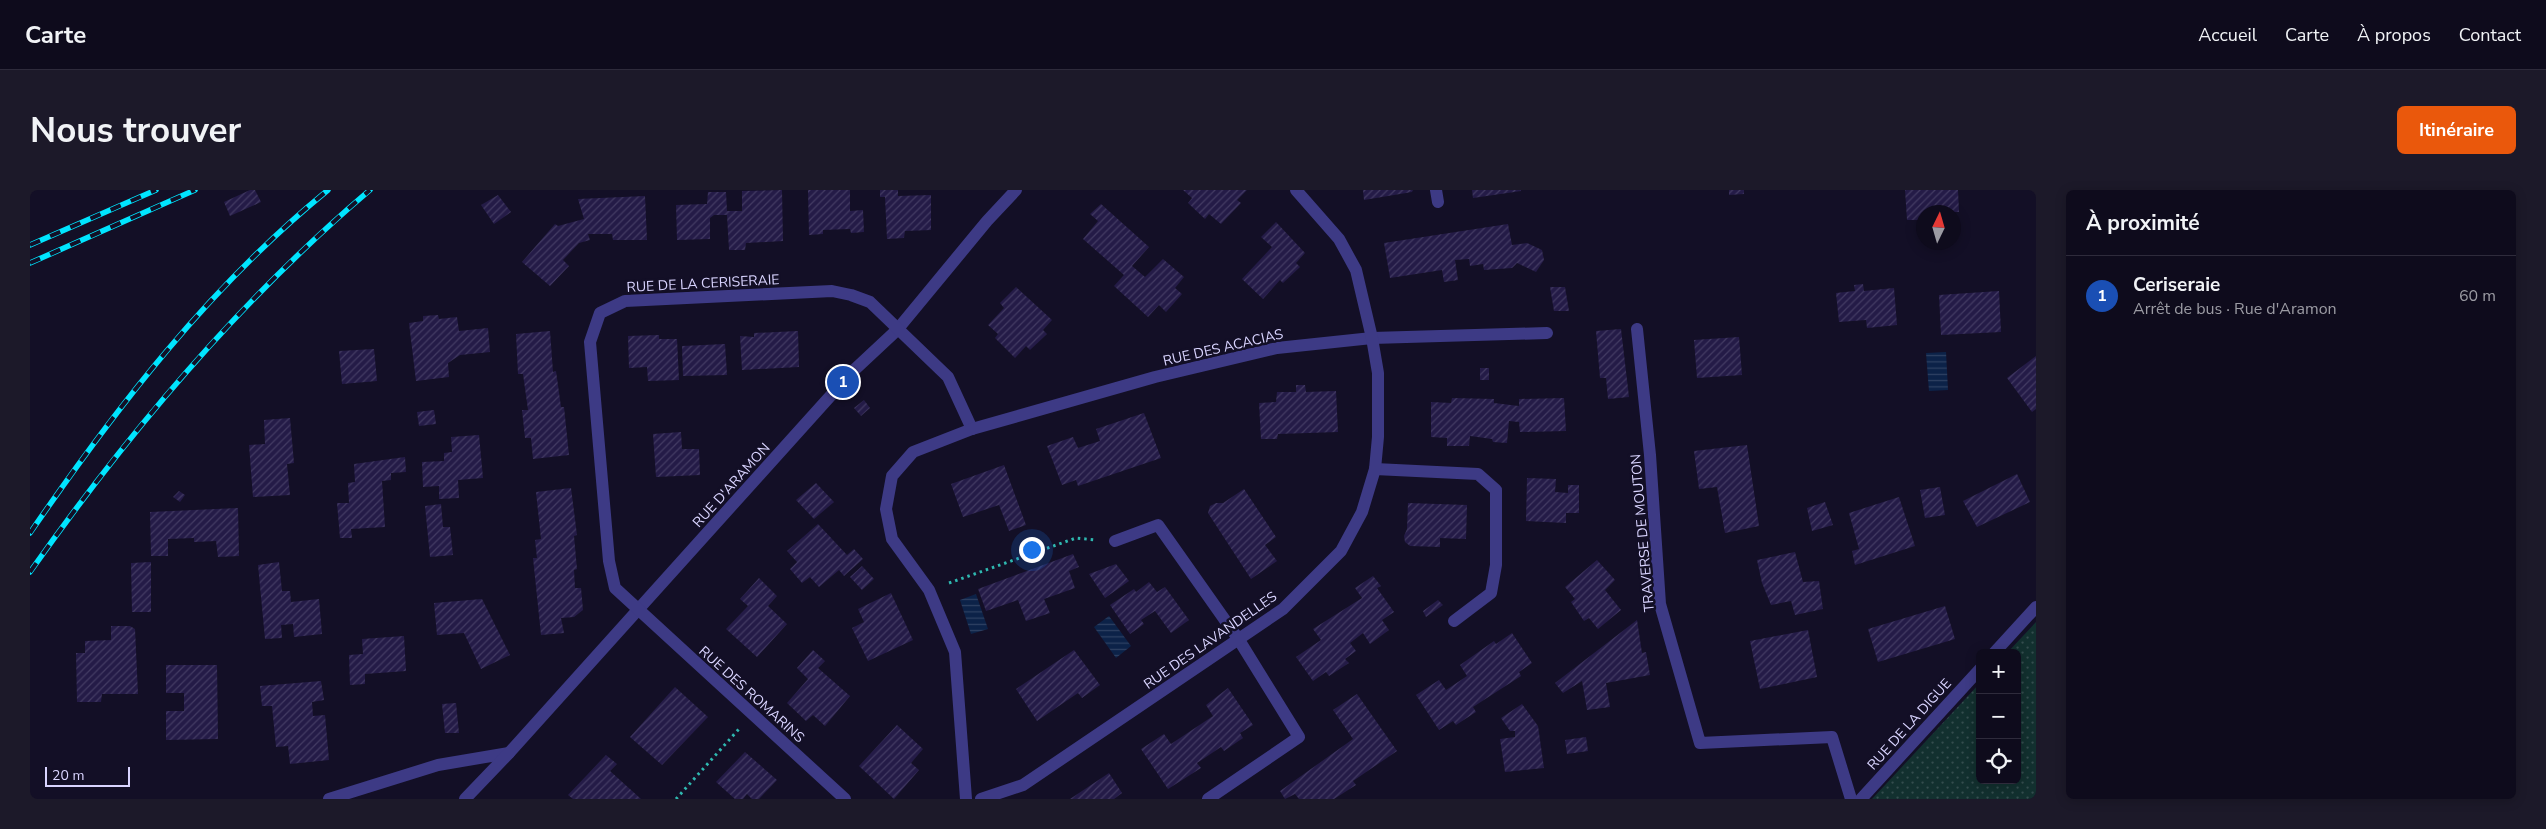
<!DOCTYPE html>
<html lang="fr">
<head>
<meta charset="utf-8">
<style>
	:root { --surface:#0e0b1c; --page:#1c1929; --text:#f1f3f6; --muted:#9b9ba3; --line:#2e2b3b; --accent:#ea580c }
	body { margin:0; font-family:"Nunito Sans",sans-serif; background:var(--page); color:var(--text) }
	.controls { position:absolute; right:15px; bottom:15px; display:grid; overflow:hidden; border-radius:8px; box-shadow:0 2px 12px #0003 }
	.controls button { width:45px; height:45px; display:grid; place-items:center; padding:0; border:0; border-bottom:1px solid var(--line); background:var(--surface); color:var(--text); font:25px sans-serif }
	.compass { position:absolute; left:1886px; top:15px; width:45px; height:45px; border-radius:50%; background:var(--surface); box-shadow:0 2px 12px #0003; rotate:5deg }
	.scale { position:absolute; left:15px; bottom:12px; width:85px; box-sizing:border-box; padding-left:5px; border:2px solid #d9d4ff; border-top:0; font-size:14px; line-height:18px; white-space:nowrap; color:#d9d4ff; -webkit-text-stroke:4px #130f26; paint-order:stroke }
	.you { position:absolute; left:1001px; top:359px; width:18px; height:18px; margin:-12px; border:4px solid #fff; border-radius:50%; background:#1a73e8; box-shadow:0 0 0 8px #1a73e833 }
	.badge { display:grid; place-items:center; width:32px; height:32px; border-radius:50%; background:var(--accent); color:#fff; font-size:16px; font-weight:700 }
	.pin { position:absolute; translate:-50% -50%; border:2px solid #fff; box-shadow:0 1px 5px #0006 }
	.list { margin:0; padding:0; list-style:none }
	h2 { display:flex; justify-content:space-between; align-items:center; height:65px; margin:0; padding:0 20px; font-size:21px }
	h2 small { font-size:16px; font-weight:400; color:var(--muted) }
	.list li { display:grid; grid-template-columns:32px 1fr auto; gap:15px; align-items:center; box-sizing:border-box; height:80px; padding:0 20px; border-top:1px solid var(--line) }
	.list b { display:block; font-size:19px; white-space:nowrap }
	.list p { margin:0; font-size:16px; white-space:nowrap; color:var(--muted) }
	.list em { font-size:16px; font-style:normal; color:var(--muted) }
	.icon { flex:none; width:28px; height:28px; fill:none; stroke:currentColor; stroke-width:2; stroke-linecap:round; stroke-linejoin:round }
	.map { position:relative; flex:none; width:2006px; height:609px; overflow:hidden; border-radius:8px }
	header { display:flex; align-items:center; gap:30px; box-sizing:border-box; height:70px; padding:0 25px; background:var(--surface); border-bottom:1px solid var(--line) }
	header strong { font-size:24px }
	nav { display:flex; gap:28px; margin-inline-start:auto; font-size:18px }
	.intro { display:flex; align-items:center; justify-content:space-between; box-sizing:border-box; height:120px; padding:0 30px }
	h1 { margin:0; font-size:35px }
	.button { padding:12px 22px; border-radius:8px; background:var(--accent); color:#fff; font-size:18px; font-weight:700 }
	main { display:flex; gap:30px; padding:0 30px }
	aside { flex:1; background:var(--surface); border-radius:8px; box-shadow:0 2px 12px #0003 }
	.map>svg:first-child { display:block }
	.grass { fill:url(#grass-dots) }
	.water { fill:url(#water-rules) }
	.building { fill:url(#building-hatch) }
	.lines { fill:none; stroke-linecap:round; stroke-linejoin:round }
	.path { stroke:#2fb8b0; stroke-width:3; stroke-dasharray:2.5 4; stroke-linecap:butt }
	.minor { stroke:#3d3a85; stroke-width:12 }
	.rail-casing { stroke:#00e5ff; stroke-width:5.5 }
	.rail { stroke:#130f26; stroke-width:4; stroke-dasharray:11; stroke-linecap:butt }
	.labels { text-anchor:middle; stroke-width:5; stroke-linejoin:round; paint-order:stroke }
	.street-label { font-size:14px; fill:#d9d4ff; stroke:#130f26 }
</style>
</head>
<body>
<header>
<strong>Carte</strong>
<nav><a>Accueil</a><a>Carte</a><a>À propos</a><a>Contact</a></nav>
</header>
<div class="intro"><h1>Nous trouver</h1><a class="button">Itinéraire</a></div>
<main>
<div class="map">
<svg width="2006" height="609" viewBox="0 0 2006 609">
	<defs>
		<pattern id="grass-dots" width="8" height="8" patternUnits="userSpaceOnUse" patternTransform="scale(1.25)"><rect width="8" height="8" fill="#12302f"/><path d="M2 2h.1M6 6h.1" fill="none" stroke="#344d4e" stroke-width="1.8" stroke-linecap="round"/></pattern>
		<pattern id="water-rules" width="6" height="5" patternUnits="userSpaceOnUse" patternTransform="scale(1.25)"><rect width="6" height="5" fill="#0c2248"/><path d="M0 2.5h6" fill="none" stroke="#2f4163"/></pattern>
		<pattern id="building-hatch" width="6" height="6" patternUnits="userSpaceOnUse" patternTransform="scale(1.25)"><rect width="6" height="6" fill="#241b47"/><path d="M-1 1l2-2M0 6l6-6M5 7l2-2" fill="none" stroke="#433b63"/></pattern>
	</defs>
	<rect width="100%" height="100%" fill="#130f26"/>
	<path class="grass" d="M2006 432V609H1842L1950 493V590H1987V463H1977Z"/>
	<g class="water">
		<path d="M1916 162 1918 200 1899 201 1896 163Z"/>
		<path d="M946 404 958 439 941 444 930 410Z"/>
		<path d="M1079 426 1101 456 1086 468 1064 437Z"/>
	</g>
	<g class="building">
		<path d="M220 0H225L231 12 200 26 194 12Z"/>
		<path d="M752 0 753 51 716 53 715 60H699L697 25H684L680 28V49L647 50 646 15 677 14 678 2H696L697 21H712V1Z"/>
		<path d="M778 0H820V21L833 20 834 42 821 43 820 39 793 40V44L779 45Z"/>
		<path d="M850 0H868V6L901 5V40L875 41 874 48 857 49 855 7H850Z"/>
		<path d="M1153 0H1217L1207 10 1211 13 1191 34 1179 24 1175 29 1158 13 1162 8Z"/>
		<path d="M1333 0H1383L1382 2 1334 10Z"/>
		<path d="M1442 0H1491V1L1443 8Z"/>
		<path d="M1699 0H1714V4L1699 5Z"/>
		<path d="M1875 0H1928L1929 22H1894V30H1877Z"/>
		<path d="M468 5 481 22 464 34 451 15Z"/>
		<path d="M615 6 617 50H583L582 44H558L560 50 549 53 533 70 539 76 520 96 492 72 525 34 528 36 554 29 548 9Z"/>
		<path d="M1071 14 1119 57 1102 76 1115 87 1133 69 1154 87 1145 98 1152 104 1136 122 1129 115 1118 127 1084 96 1094 85 1053 49 1068 31 1060 24Z"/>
		<path d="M1246 32 1275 63 1266 73 1270 77 1253 93 1250 90 1233 109 1212 89 1242 57 1231 47Z"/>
		<path d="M1478 34 1482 55 1497 53 1512 60 1514 70 1506 82 1487 73 1482 78 1454 80 1453 74 1440 76 1439 69 1425 70 1428 90 1414 92 1412 80 1360 88 1354 53Z"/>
		<path d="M1833 94 1834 101 1864 98 1867 135 1837 138 1836 130 1809 132 1806 103 1825 101 1824 95Z"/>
		<path d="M986 97 1022 130 1013 140 1017 144 1000 160 996 156 985 168 965 148 968 144 958 135 974 118 970 113Z"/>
		<path d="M1520 97H1535L1539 121H1524Z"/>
		<path d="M1969 101 1971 142 1911 145 1909 105Z"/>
		<path d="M408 125 409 129 427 127 429 141 458 138 460 162 430 165 418 173 419 187 386 191 379 133 393 131V126Z"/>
		<path d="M1591 139 1599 207 1578 209 1576 188H1570L1566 141Z"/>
		<path d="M520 141 523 182 526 181 531 217H534L539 265 503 269 501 248H495L492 220H498L493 184H488L486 144Z"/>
		<path d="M768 141 769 177 712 180 710 146 724 147V143Z"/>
		<path d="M629 145V149H647L649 190 618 191 617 177 599 178 598 146Z"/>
		<path d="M1709 147 1712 185 1667 188 1664 150Z"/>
		<path d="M695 154 697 185 653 186 652 156Z"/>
		<path d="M344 159 347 191 312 194 309 161Z"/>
		<path d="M2006 166V219L2002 222 1977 188Z"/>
		<rect x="1450" y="178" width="9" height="12"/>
		<path d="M1266 195H1275L1276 202 1306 201 1308 242 1248 244 1247 249H1231L1229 213 1246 212 1247 202H1266Z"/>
		<path d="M1422 208 1464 209V213L1489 216V209L1534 208 1536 241 1490 242 1489 232 1479 231 1477 253 1463 252 1462 249 1440 246 1439 256H1417V248L1401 247V212L1421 213Z"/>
		<path d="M834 210 840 218 831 226 824 218Z"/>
		<path d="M404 220 406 234 389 236 387 222Z"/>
		<path d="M1114 223 1131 268 1048 296 1046 290 1032 295 1017 256 1043 247 1048 258 1070 251 1066 239Z"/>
		<path d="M260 228 264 273 257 274 260 305 223 307 219 255 235 254 234 230Z"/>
		<path d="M651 242 652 259H669L670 285 626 287 623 244Z"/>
		<path d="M449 245 453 288 428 290 429 308 409 309V296L393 297 392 272 414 271V263L422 262 421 247Z"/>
		<path d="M1717 255 1729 336 1695 343 1687 297 1669 299 1664 261Z"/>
		<path d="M375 267 376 282 361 283V290L352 291 355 337 321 339 322 348H310L307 313H319L318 293 325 292 324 274Z"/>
		<path d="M974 275 996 335 979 341 969 315 933 327 921 294Z"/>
		<path d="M1987 284 2000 312 1947 337 1933 311Z"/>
		<path d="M1497 288 1526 289 1525 302 1538 303V295H1549V323H1536V333L1496 331Z"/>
		<path d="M786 293 804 312 784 329 766 310Z"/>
		<path d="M1910 297 1915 325 1895 328 1890 300Z"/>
		<path d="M541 298 547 345 544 346 547 379 544 380 545 398H551L553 420 544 427 531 428 534 443 511 445 503 368H507L505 350 511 349 506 302Z"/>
		<path d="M1214 299 1246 347 1235 355 1247 371 1221 389 1178 323 1180 316 1186 313H1193Z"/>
		<path d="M149 301 155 305 150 312 143 307Z"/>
		<path d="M1869 307 1885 356 1825 375 1822 361 1829 359 1819 323Z"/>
		<path d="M1795 312 1803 335 1782 341 1777 318Z"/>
		<path d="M1378 313 1437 315 1436 349 1410 348V357L1380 356 1375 352 1374 346 1377 339Z"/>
		<path d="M411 314 413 337H420L423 365 400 367 395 316Z"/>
		<path d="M208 318 209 366 188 367 186 351 164 352V348L138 349V366H121L120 322Z"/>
		<path d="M788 334 817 365 824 359 833 369 814 386 809 380 789 397 780 387 772 393 760 379 767 372 757 361Z"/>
		<path d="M1765 362 1773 392 1789 391 1793 419 1765 425 1761 411 1741 415 1732 393 1727 370Z"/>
		<path d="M1043 364 1049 377 1039 381 1045 398 1014 409 1020 423 996 431 988 410 956 421 948 399Z"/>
		<path d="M1567 370 1585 390 1575 400 1591 420 1568 439 1559 428 1554 431 1541 412 1545 409 1535 397Z"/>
		<path d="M121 372V422H102L101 373Z"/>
		<path d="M249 372 252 401H260L261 412 289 409 292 444 264 447 263 434 251 435 252 448 235 449 228 375Z"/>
		<path d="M1086 374 1099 391 1075 408 1059 384Z"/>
		<path d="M832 376 844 389 832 400 820 387Z"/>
		<path d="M1343 386 1351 396 1347 398 1364 422 1352 430 1359 440 1340 454 1333 443 1320 453 1326 461 1315 469 1319 473 1299 486 1296 482 1283 491 1266 467 1291 450 1283 439 1332 408 1325 398Z"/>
		<path d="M729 388 747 406 738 416 757 434 727 467 696 439 718 416 710 409Z"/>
		<path d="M1119 392 1127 402 1135 397 1159 430 1141 443 1125 421 1111 430 1114 434 1100 444 1080 415 1104 399 1106 402Z"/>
		<path d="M861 403 883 450 838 471 822 438 834 432 828 419Z"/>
		<path d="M452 409 480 465 451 479 434 443 407 445 404 413Z"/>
		<path d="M1408 410 1413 415 1396 427 1393 421Z"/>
		<path d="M1915 416 1925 449 1848 472 1838 439Z"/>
		<path d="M1607 430 1612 463 1616 462 1620 485 1576 493 1580 517 1557 520 1552 491 1533 503 1525 493Z"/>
		<path d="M81 436H100L105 439 108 504H72L71 512H47L46 463H55V451L81 450Z"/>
		<path d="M1778 440 1787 487 1730 499 1720 451Z"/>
		<path d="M1482 443 1502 473 1489 482 1491 486 1443 517 1446 522 1426 535 1423 531 1409 540 1386 505 1409 490 1416 500 1437 486 1430 475 1464 451 1466 454Z"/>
		<path d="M374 446 376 481 335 484V494L320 495 319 465 333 464 332 449Z"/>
		<path d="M783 460 795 471 788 478 820 506 795 536 783 525 776 531 757 513 778 489 767 478Z"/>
		<path d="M1044 460 1070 495 1052 508 1048 503 1007 531 986 499Z"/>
		<path d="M136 475H187L188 549 136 550V521H154V503H136Z"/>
		<path d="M291 491 294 510 282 512 283 526 295 525 299 570 260 574 258 556 246 557 242 516H232L230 496Z"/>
		<path d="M645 497 678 527 632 575 600 547Z"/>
		<path d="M1198 498 1223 535 1210 543 1213 548 1194 561 1191 557 1167 573 1171 578 1138 599 1111 559 1134 544 1141 554 1183 526 1176 515Z"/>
		<path d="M1327 504 1367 561 1323 591 1326 595 1304 609H1269L1265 604 1255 609 1250 601 1323 549 1303 520Z"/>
		<path d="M426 513 429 543H415L412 514Z"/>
		<path d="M1492 514 1508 536 1514 578 1475 582 1470 549 1485 547V541H1480L1471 528Z"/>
		<path d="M867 535 893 559 881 573 889 580 864 609 829 576Z"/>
		<path d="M1556 547 1558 561 1537 564 1535 550Z"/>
		<path d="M715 562 747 590 729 609H722L717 604 713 609H705L686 592Z"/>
		<path d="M576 565 587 574 580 581 611 609H543L538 605Z"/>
		<path d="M1079 583 1092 603 1084 609H1040Z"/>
	</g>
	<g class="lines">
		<g class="path">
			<path d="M919 393 1046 348 1065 350"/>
			<path d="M646 609 709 539"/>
		</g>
		<g class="minor">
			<path d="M1406 0 1408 12"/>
			<path d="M1607 139 1620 265 1630 414 1670 553 1802 547 1821 609"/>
			<path d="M1345 279 1448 284 1466 300V375L1461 403 1424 431"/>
			<path d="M1085 351 1128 335 1209 450 1269 547 1178 609"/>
			<path d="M1964 463 2006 417"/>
			<path d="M299 609 408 575 479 563"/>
			<path d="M435 609 479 563 822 182 867 140 957 31 986 0"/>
			<path d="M815 609 585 398 579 371 560 152 570 123 595 111 802 101 821 105 840 112 918 187 942 239"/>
			<path d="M936 609 925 462 899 400 862 349 856 319 862 286 883 262 942 239 1125 187 1247 158 1342 148 1517 143"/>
			<path d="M951 609 993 595 1253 419 1311 361 1332 322 1345 279 1348 247V183L1342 148 1326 80 1309 49 1266 0"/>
			<path d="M1831 609 1950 479"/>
		</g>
		<g class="rail-casing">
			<g id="rail">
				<path d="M0 55 126 0"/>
				<path d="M0 73 165 0"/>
				<path d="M0 343C86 218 179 97 298 0"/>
				<path d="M0 382C98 243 210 110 340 0"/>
			</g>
		</g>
		<use href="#rail" class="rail"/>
	</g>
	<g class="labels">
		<g class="street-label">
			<text transform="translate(673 93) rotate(-3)" y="5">RUE DE LA CERISERAIE</text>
			<text transform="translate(1193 157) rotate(-13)" y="5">RUE DES ACACIAS</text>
			<text transform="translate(701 295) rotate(-48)" y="5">RUE D'ARAMON</text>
			<text transform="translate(1612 343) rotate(-95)" y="5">TRAVERSE DE MOUTON</text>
			<text transform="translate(1180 450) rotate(-35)" y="5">RUE DES LAVANDELLES</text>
			<text transform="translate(722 504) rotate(42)" y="5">RUE DES ROMARINS</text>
			<text transform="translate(1879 534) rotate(-48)" y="5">RUE DE LA DIGUE</text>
		</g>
	</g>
</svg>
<div class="controls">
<button>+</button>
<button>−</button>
<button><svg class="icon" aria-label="locate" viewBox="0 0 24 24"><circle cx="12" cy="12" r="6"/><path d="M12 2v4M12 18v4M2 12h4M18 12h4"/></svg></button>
</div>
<svg class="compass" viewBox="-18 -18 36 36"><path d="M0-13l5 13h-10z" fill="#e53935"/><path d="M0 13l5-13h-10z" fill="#9b9ba3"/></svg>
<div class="scale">20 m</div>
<div class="you"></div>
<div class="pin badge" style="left:813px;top:192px;background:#1a4fb4">1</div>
</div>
<aside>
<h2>À proximité<small></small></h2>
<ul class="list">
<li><span class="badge" style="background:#1a4fb4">1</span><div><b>Ceriseraie</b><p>Arrêt de bus · Rue d'Aramon</p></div><em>60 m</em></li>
</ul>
</aside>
</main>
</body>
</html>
